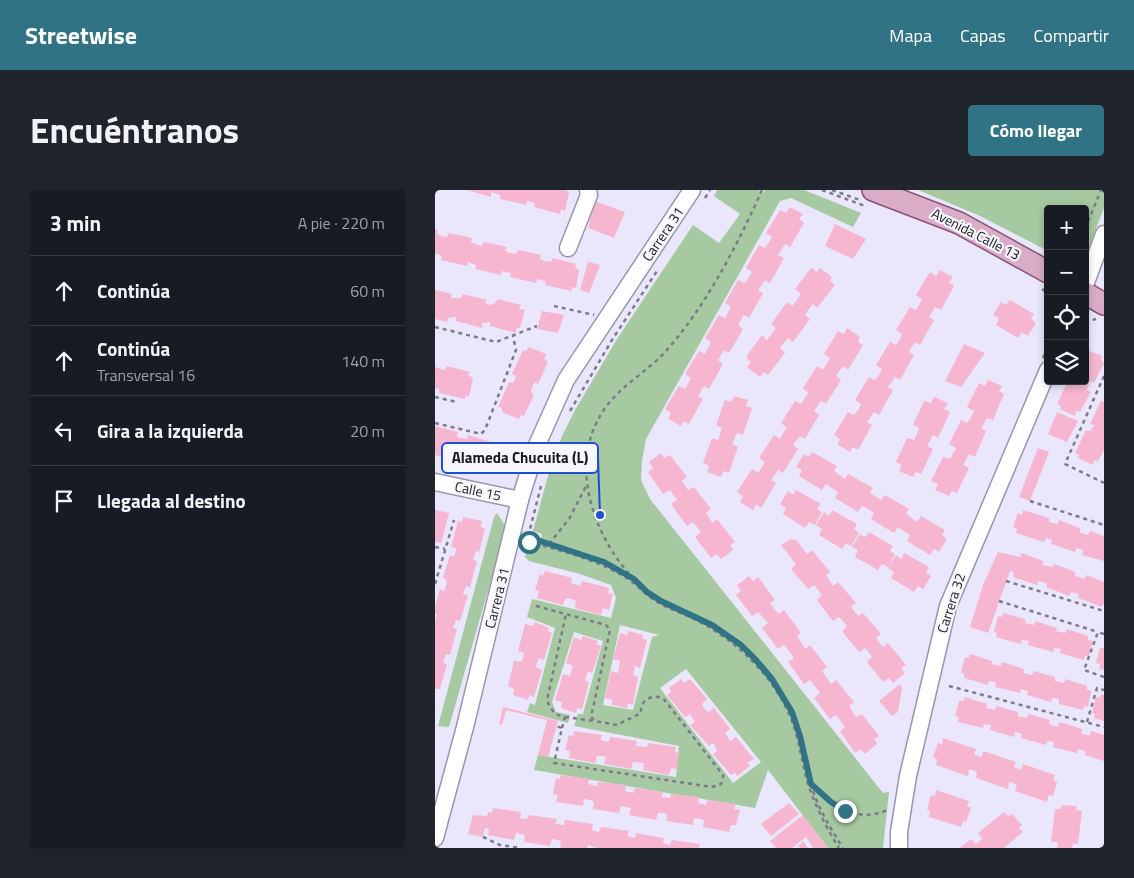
<!DOCTYPE html>
<html lang="es">
<head>
<meta charset="utf-8">
<style>
	:root { --surface:#171b24; --page:#20242c; --text:#f1f3f6; --muted:#9ea1a6; --line:#363941; --accent:#307385 }
	body { margin:0; font-family:"Titillium Web",sans-serif; background:var(--page); color:var(--text) }
	.controls { position:absolute; right:15px; top:15px; display:grid; overflow:hidden; border-radius:5px; box-shadow:0 2px 8px #0003 }
	.controls button { width:45px; height:45px; display:grid; place-items:center; padding:0; border:0; border-bottom:1px solid var(--line); background:var(--surface); color:var(--text); font:25px sans-serif }
	.stop { position:absolute; width:15px; height:15px; margin:-11px; border:4px solid #307385; border-radius:50%; background:#fff }
	.stop.end { background:#307385; border-color:#fff; box-shadow:0 1px 5px #0008 }
	.list { margin:0; padding:0; list-style:none }
	h2 { display:flex; justify-content:space-between; align-items:center; height:65px; margin:0; padding:0 20px; font-size:21px }
	h2 small { font-size:16px; font-weight:400; color:var(--muted) }
	.list li { display:grid; grid-template-columns:32px 1fr auto; gap:15px; align-items:center; box-sizing:border-box; height:70px; padding:0 20px; border-top:1px solid var(--line) }
	.list b { display:block; font-size:19px; white-space:nowrap }
	.list p { margin:0; font-size:16px; white-space:nowrap; color:var(--muted) }
	.list em { font-size:16px; font-style:normal; color:var(--muted) }
	.icon { flex:none; width:28px; height:28px; fill:none; stroke:currentColor; stroke-width:2; stroke-linecap:round; stroke-linejoin:round }
	.map { position:relative; flex:none; width:669px; height:658px; overflow:hidden; border-radius:5px }
	header { display:flex; align-items:center; gap:30px; box-sizing:border-box; height:70px; padding:0 25px; background:var(--accent); color:#fff }
	header strong { font-size:24px }
	nav { display:flex; gap:28px; margin-inline-start:auto; font-size:18px }
	.intro { display:flex; align-items:center; justify-content:space-between; box-sizing:border-box; height:120px; padding:0 30px }
	h1 { margin:0; font-size:35px }
	.button { padding:12px 22px; border-radius:5px; background:var(--accent); color:#fff; font-size:18px; font-weight:700 }
	main { display:flex; gap:30px; padding:0 30px }
	aside { flex:1; background:var(--surface); border-radius:5px; box-shadow:0 2px 8px #0003 }
	.map>svg:first-child { display:block }
	.green { fill:#a6c9a1; fill-rule:evenodd }
	.building { fill:#f6b6d0 }
	.lines { fill:none; stroke-linecap:round; stroke-linejoin:round }
	.minor-casing { stroke:#9a95ae; stroke-width:19 }
	.major-casing { stroke:#875476; stroke-width:24 }
	.path { stroke:#7d7a8a; stroke-width:2.5; stroke-dasharray:4 4; stroke-linecap:butt }
	.minor { stroke:#fff; stroke-width:16 }
	.major { stroke:#daacc8; stroke-width:21 }
	.route { stroke:#307385; stroke-width:6 }
	.labels { text-anchor:middle; stroke-width:4.5; stroke-linejoin:round; paint-order:stroke }
	.street-label { font-size:14px; fill:#1a1821; stroke:#f7f6fb }
	.leader { fill:none; stroke:#1d4ed8; stroke-width:2 }
	.callout-dot { fill:#1d4ed8; stroke:#f7f6fb; stroke-width:2 }
	.callout { fill:#f7f6fb; stroke:#1d4ed8; stroke-width:2 }
	.callout-label { font-size:15px; text-anchor:middle; font-weight:bold; fill:#1a1821 }
</style>
</head>
<body>
<header>
<strong>Streetwise</strong>
<nav><a>Mapa</a><a>Capas</a><a>Compartir</a></nav>
</header>
<div class="intro"><h1>Encuéntranos</h1><a class="button">Cómo llegar</a></div>
<main>
<aside>
<h2>3 min<small>A pie · 220 m</small></h2>
<ul class="list">
<li><svg class="icon" aria-label="ahead" viewBox="0 0 24 24"><path d="M12 20V5M6 11l6-6 6 6"/></svg><div><b>Continúa</b></div><em>60 m</em></li>
<li><svg class="icon" aria-label="ahead" viewBox="0 0 24 24"><path d="M12 20V5M6 11l6-6 6 6"/></svg><div><b>Continúa</b><p>Transversal 16</p></div><em>140 m</em></li>
<li><svg class="icon" aria-label="left" viewBox="0 0 24 24"><path d="M17 20v-9H6M10 6l-5 5 5 5"/></svg><div><b>Gira a la izquierda</b></div><em>20 m</em></li>
<li><svg class="icon" aria-label="arrive" viewBox="0 0 24 24"><path d="M6 21V4h12l-3 4 3 4H6"/></svg><div><b>Llegada al destino</b></div></li>
</ul>
</aside>
<div class="map">
<svg width="669" height="658" viewBox="0 0 669 658">
	<rect width="100%" height="100%" fill="#eae6fc"/>
	<g class="green">
		<path d="M282 0H325L324 2 328 3 330 0H369L426 23 418 37 356 8 345 11 211 249 207 271 206 290 215 309 448 603 454 602 448 658H393L333 580 320 618 99 580 103 565 241 587 244 556 139 536 143 524H148L168 451 139 442 117 512 121 522 135 525 133 533 92 522 95 513 100 515 120 438 92 427 97 409 176 428 181 408 176 395 145 384 94 371 90 367 92 359 103 361 107 344 98 341 117 271 128 244 140 220 182 149 258 35 284 53 305 24 279 6ZM185 435 224 445 217 447 198 520 168 515ZM251 479 326 572 298 593 225 498Z"/>
		<path d="M483 0H669V18L650 67V19H613V61L543 25Z"/>
		<path d="M62 323 71 337 14 537 3 536 59 327Z"/>
	</g>
	<g class="building">
		<path d="M32 0H130L134 2 130 21 126 19 125 24 99 17 100 13 92 11 91 15 65 9V5L56 2V7Z"/>
		<path d="M159 11 190 22 179 48 153 38Z"/>
		<path d="M355 17 368 24 364 29 369 33 355 57 350 54 343 65 349 68 335 93 330 90 323 100 328 103 314 128 309 125 303 135 308 139 294 163 289 160 283 170 288 174 274 199 269 196 263 206 268 209 254 234 249 231 246 236 233 229 236 223 230 219 244 196 250 199 256 188 250 184 264 161 270 164 276 152 270 148 284 125 290 128 296 117 290 113 303 90 310 93 314 87 317 82 311 78 324 55 330 58 334 52 337 47 331 43 345 20 351 23Z"/>
		<path d="M400 34 431 49 418 69 390 56Z"/>
		<path d="M0 39 3 40 2 43 6 46 12 47 14 43 37 48 36 52 40 54 46 56 49 52 72 57 70 61 75 63 81 64 83 60 106 65 105 69 110 71 116 72 118 68 141 74 140 77 144 80 141 98 137 97 136 101 110 95V91L102 89 101 93 75 87 76 83 67 81 66 85 40 79 41 75 33 72 32 76 6 70 7 66 0 63Z"/>
		<path d="M153 72 165 75 154 103 145 100Z"/>
		<path d="M376 78 382 82 385 78 397 87 395 91 400 95 382 118 378 114 373 120 370 125 375 129 358 152 353 148 348 154 345 158 350 163 333 185 329 182 325 187 312 177 316 172 311 167 327 145 332 150 341 138 336 134 352 112 357 116 361 111 366 104 360 99Z"/>
		<path d="M505 80 518 87 514 92 519 96 506 120 500 117 494 127 499 130 485 155 480 152 474 162 479 165 465 190 460 187 453 197 458 200 444 225 439 222 432 232 437 235 423 260 418 257 415 262 402 254 405 249 399 245 413 222 419 225 423 220 426 214 420 210 434 187 440 190 444 185 447 179 441 175 455 152 461 155 465 149 467 144 461 140 475 117 481 120 484 115 487 109 481 105 495 82 501 86Z"/>
		<path d="M0 100 17 104 16 108H26L28 104 52 110 50 113 55 115 60 113 63 109 86 115 84 119 90 120 85 138H81V143L55 136V132L47 133V138L21 131V127L13 128 12 132 0 129Z"/>
		<path d="M575 110 599 124 596 129 601 133 593 146 587 142 583 148 561 135 564 128 558 125 566 112 571 115Z"/>
		<path d="M107 121 129 125 123 143 102 139Z"/>
		<path d="M412 138 425 147 423 152 428 155 413 180 408 176 401 186 406 190 391 214 386 211 379 221 384 225 370 249 365 246 358 255 363 259 348 283 343 280 336 290 341 293 326 318 321 314 318 320 305 312 308 306 302 302 317 279 323 283 327 277 330 272 324 268 339 245 345 249 348 243 352 238 346 233 360 211 366 214 370 208 373 203 368 198 382 176 388 180 395 168 389 164 403 141 409 144Z"/>
		<path d="M529 154 550 163 526 197 510 191Z"/>
		<path d="M94 157 111 164 109 169 113 172 103 194 100 192 97 197 96 202 99 205 89 226 86 225 84 229 67 222V218L63 217 74 192 78 193 80 190 81 186 77 184 88 160 91 161Z"/>
		<path d="M652 160 667 166 666 170 669 173 659 193 655 191 652 200 656 202 645 222 641 221 640 226 625 219 626 216 622 214 633 191 637 193 638 191H650V163Z"/>
		<path d="M12 176 35 182 33 185 38 188 34 207 31 205 30 209 4 203V199L0 198V177L9 180Z"/>
		<path d="M553 190 567 196 564 201 569 204 558 230 552 228 546 238 551 241 540 267 534 264 528 275 534 278 522 303 517 301 514 306 500 300 503 294 496 291 508 267 515 269 518 264 521 258 514 254 526 230 532 233 536 227 539 221 532 217 544 193 550 196Z"/>
		<path d="M299 206 313 210 311 216 317 218 308 245 302 243 297 254 303 257 294 283 289 281 286 287 272 282 274 276 268 273 277 248 283 250 287 238 281 235 290 210 296 212Z"/>
		<path d="M499 207 513 213 509 219 515 222 503 248 498 245 492 256 498 259 486 284 481 282 478 287 464 281 467 275 461 272 472 248 479 250 482 244 484 238 478 235 489 211 496 213Z"/>
		<path d="M666 211 669 212V260L663 271 659 270 658 275 643 268 644 265 640 263 651 240 655 241 657 239 659 235 655 234Z"/>
		<path d="M622 222 643 231 632 252 613 244Z"/>
		<path d="M0 236 23 242 22 247 32 249 33 245 56 252 55 256 60 257 55 276 52 275 51 279 25 273 27 268 19 266 18 270 0 265Z"/>
		<path d="M603 258 614 262 595 311 584 307Z"/>
		<path d="M377 262 402 276 399 281 410 289 413 284 438 298 435 303 446 310 450 305 474 319 471 324 482 332 486 326 510 340 507 345 512 349 504 362 499 359 495 365 472 351 475 345 463 337 459 343 436 329 439 323 433 319 427 316 423 322 400 308 403 302 391 294 387 300 364 286 367 280 361 277 369 264 374 267Z"/>
		<path d="M226 263 229 268 235 265 252 287 247 291 253 300 259 297 276 319 271 323 277 333 282 329 300 352 295 355 298 360 286 369 282 364 276 368 260 347 266 342 258 332 252 336 236 314 242 310 235 300 228 304 213 282 218 278 214 272Z"/>
		<path d="M361 300 386 314 382 319 387 322 380 335 374 332 370 338 348 324 351 318 345 314 353 301 358 305Z"/>
		<path d="M0 320 14 323 6 353 0 352Z"/>
		<path d="M397 320 422 334 419 339 424 343 416 356 411 353 407 359 384 345 387 339 381 335 389 322 394 326Z"/>
		<path d="M588 320 614 328V332L622 334 624 330 645 338V342L649 344 653 345 655 341 669 346V371L647 365 648 360 641 358 640 362 616 354 617 350 611 348 609 352 581 343 582 339 578 337 583 323 587 325Z"/>
		<path d="M28 327 47 331 46 337 50 339 44 362 41 361 38 370 42 371 35 397 31 396 29 401 28 404 33 405 25 431 21 430 18 438 22 439 15 465 11 464 8 473 12 474 5 499H0V432L2 424 0 423V417L5 399 9 401 11 396 12 390 8 388 15 365 18 367 21 362V358L16 357 23 331 27 332Z"/>
		<path d="M434 342 458 356 455 361 460 364 453 377 447 374 443 380 420 367 423 360 417 357 425 344 430 347Z"/>
		<path d="M356 349 361 350 372 364 377 360 395 382 391 385 398 396 403 392 421 413 416 417 423 426 428 423 446 444 441 448 444 452 448 457 453 453 471 475 466 478 470 483 458 493 454 488 448 492 432 472 437 467 433 461 430 458 424 462 407 441 412 436 409 432 404 427 398 431 382 410 387 405 379 395 373 399 356 379 361 374 346 355Z"/>
		<path d="M563 362 585 367 587 363 608 371 607 375 617 377 619 374 640 382V386L650 389 651 385 669 392V413L667 417 643 408 644 404 636 402 634 406 611 397 612 393 603 391 602 395 578 387 579 382 575 381 553 443 535 437 548 395Z"/>
		<path d="M469 363 494 377 491 382 496 386 488 399 483 396 479 402 456 388 459 382 453 378 461 365 466 369Z"/>
		<path d="M110 381 137 388 136 393 145 396 147 391 174 398 173 403 178 404 174 420 168 418 166 425 140 418 141 411 137 409 131 408 128 415 102 408 104 401 100 400 105 384 108 386Z"/>
		<path d="M314 386 318 391 323 387 340 410 335 413 339 419 344 424 349 420 366 443 362 446 370 459 375 455 392 477 387 481 396 494 401 490 419 512 414 516 421 527 427 524 444 546 439 549 442 554 430 564 426 559 420 563 405 541 410 537 401 525 395 529 379 508 385 503 380 496 375 490 369 494 353 472 359 468 354 461 349 455 343 459 327 438 333 433 323 422 317 426 301 405 306 401 302 395Z"/>
		<path d="M568 423 590 429V433L599 435 600 431 622 438 621 441 630 443 632 439 653 446V450L658 451 654 466H650L649 470 625 463 626 459 619 458 618 462 593 455 594 451 587 450 586 454 561 447 562 443 559 442 563 426 567 427Z"/>
		<path d="M100 432 114 438 113 441 117 443 109 470 104 468 102 473 101 477 107 480 99 507 94 505 93 510 78 505 79 499 73 496 79 471 86 472 88 468 89 463 83 461 90 434 98 436Z"/>
		<path d="M193 441 208 445 207 448 212 450 205 478 200 476 198 485 203 487 198 515 193 513 192 518 177 515V510L170 508 176 481 183 483 185 471 178 469 185 443 192 445Z"/>
		<path d="M148 446 163 451 161 454 166 456 157 483 153 481 150 490 154 492 147 519 142 518 141 523 126 518 127 512 120 510 128 484 135 486 136 482 138 476 131 473 139 447 146 450Z"/>
		<path d="M665 458H669V480L664 479 665 474 661 473Z"/>
		<path d="M535 464 557 471V474L566 476 567 472 589 479 588 483 597 485 599 481 620 487V491L629 493 630 489 652 496V500L656 501 653 517 649 516 648 520 624 514V509L621 508H617L616 512 592 505 593 501 589 500 586 499 585 503 560 497 561 492 554 491 553 495 529 488V484L526 483 530 467 534 468Z"/>
		<path d="M246 489 249 493 255 489 272 509 267 514 269 518 273 522 279 518 295 539 290 543 295 551 301 547 319 569 312 573 315 576 302 586 300 583 296 585 278 564 282 561 280 556 278 553 274 556 255 535 260 532 255 524 250 527 232 505 236 502 234 498Z"/>
		<path d="M465 494 467 498 463 522 457 526 444 511Z"/>
		<path d="M666 504 669 505V531L659 528 660 524 657 523 661 507 665 508Z"/>
		<path d="M530 507 552 514 551 518 560 520 561 516 583 522V526L592 528 593 524 615 530 614 534 619 536 623 537 625 532 647 539 646 543 651 545H655L656 541 669 545V571L650 565V561L643 559 642 563 618 557 619 552 612 551 611 555 586 548 587 544 580 542 579 547 555 540 556 535 549 534 548 538 523 532 524 527 520 526 524 511H528Z"/>
		<path d="M68 517 123 531 113 567 103 565 112 530 71 520 67 535 64 534Z"/>
		<path d="M139 541 167 545 166 550 173 552 176 547 202 551 201 556 212 557 213 553 241 557 240 562 244 563 242 579 236 578 234 585 208 580 209 573 198 572 196 579 169 574 171 567 166 566H162L160 573 134 568 135 561 130 560 134 545 138 546Z"/>
		<path d="M508 548 541 559 539 564 543 566 547 567 548 561 581 572 579 577 583 579 586 580 588 574 620 585 618 590 622 592 618 606 614 605 612 612 580 601 582 595 578 593 574 592 573 599 541 588 542 582 538 580 534 579 533 586 501 575 502 569 498 567 503 553 507 554Z"/>
		<path d="M126 585 154 589 153 594 162 596 163 592 191 595 190 601 198 603 200 598 228 602 226 607 235 608 236 604 264 607 263 613 271 615 273 610 301 614 299 619 305 620 301 635H296L294 642 268 637 269 630 265 629 259 628 258 635 231 631 232 624 228 623H223L221 630 194 625 196 618 186 616 184 623 158 619 159 612 155 610 149 609 148 616 121 612 123 605 118 604 121 588 125 589Z"/>
		<path d="M501 600 534 611 532 616 536 618 531 632 528 631 526 637 494 627 495 621 492 619 496 605 500 606Z"/>
		<path d="M354 613 364 624 336 646 326 634Z"/>
		<path d="M627 615 642 616 641 620 647 621 643 654H638L637 658H622L623 652H616L620 619H626Z"/>
		<path d="M58 618 86 622 85 628 92 629 94 625 122 629 120 634 129 635 130 630 158 634 157 640 164 642 166 637 194 641 192 646 200 648 201 643 229 648 228 653 235 655 237 650 265 654 264 658H162L153 655 152 658H125L126 651 117 649 115 656 89 652 90 645 81 643 79 650 53 645 54 639 50 638 48 647 33 644 38 625 52 626 53 622 57 623Z"/>
		<path d="M569 622 573 626 577 624 587 635 584 638 588 642 569 658H525L536 649 541 654 545 651 547 648 543 643Z"/>
		<path d="M368 625 393 658H378L371 647 357 658H341L335 651Z"/>
		<path d="M368 651 373 658H365L363 656Z"/>
	</g>
	<g class="lines">
		<g class="minor-casing">
			<g id="minor">
				<path d="M133 58 154 5 153 0"/>
				<path d="M650 95 669 44"/>
				<path d="M0 292 85 310"/>
				<path d="M0 648 30 537 85 310 102 255 131 190 257 0"/>
				<path d="M464 658V642L473 586 513 416 613 180"/>
			</g>
		</g>
		<g class="major-casing">
			<g id="major">
				<path d="M438 0 524 33 613 82"/>
				<path d="M650 103 669 114"/>
			</g>
		</g>
		<g class="path">
			<path d="M327 0C303 54 270 118 230 162 210 184 178 200 164 228 132 285 165 361 211 401 230 417 255 423 276 435 306 451 328 475 346 503 360 523 366 548 371 572 373 580 374 588 376 596 384 619 395 638 408 658"/>
			<path d="M387 0 430 16"/>
			<path d="M397 0 425 10"/>
			<path d="M270 8 275 0"/>
			<path d="M650 39 666 0"/>
			<path d="M607 99 613 103"/>
			<path d="M119 116 159 125"/>
			<path d="M650 132 661 129"/>
			<path d="M0 137 61 152 102 136"/>
			<path d="M608 168 613 158"/>
			<path d="M669 186 630 274 669 293"/>
			<path d="M0 207 22 212"/>
			<path d="M135 221 177 150 222 81"/>
			<path d="M0 233 46 244 50 240 81 160 78 146"/>
			<path d="M106 296 93 347 94 352C127 361 160 369 190 387 203 395 212 407 226 414 235 419 244 422 253 426 296 446 335 481 354 524 365 548 366 573 374 597 382 619 392 639 404 658"/>
			<path d="M595 311 669 335"/>
			<path d="M91 347 169 372 195 387"/>
			<path d="M114 354 134 329 152 294"/>
			<path d="M0 357 10 359"/>
			<path d="M571 391 669 421"/>
			<path d="M0 394 19 330"/>
			<path d="M564 411 663 442"/>
			<path d="M101 416 171 435 175 440 156 527 160 531 182 535 206 523C205 510 216 504 228 508L288 585V590L286 594 277 597 119 573 127 538 121 536"/>
			<path d="M669 444 663 442 649 480 669 487"/>
			<path d="M514 496 669 537"/>
			<path d="M130 527 160 531"/>
			<path d="M652 532 662 498 669 500"/>
			<path d="M127 538 130 527C119 525 116 520 112 510L131 424"/>
			<path d="M377 595C401 617 419 633 453 620"/>
			<path d="M48 647 65 655 86 658"/>
		</g>
		<use href="#minor" class="minor"/>
		<use href="#major" class="major"/>
	</g>
	<g class="lines">
		<path class="route" d="M94 352 93 347 169 372 199 389 212 402 226 411 277 435 306 455 320 469 337 489 357 522 365 546 376 594 396 612 410 621"/>
	</g>
	<g class="labels">
		<g class="street-label">
			<text transform="translate(228 44) rotate(-56)" y="5">Carrera 31</text>
			<text transform="translate(541 44) rotate(27)" y="5">Avenida Calle 13</text>
			<text transform="translate(43 301) rotate(12)" y="5">Calle 15</text>
			<text transform="translate(62 408) rotate(-76)" y="5">Carrera 31</text>
			<text transform="translate(516 413) rotate(-72)" y="5">Carrera 32</text>
		</g>
	</g>
	<path class="leader" d="M165 325L163 268"/>
	<circle class="callout-dot" cx="165" cy="325" r="5"/>
	<rect class="callout" x="7" y="253" width="156" height="30" rx="5"/>
	<g class="callout-label">
		<text x="85" y="273">Alameda Chucuita (L)</text>
	</g>
</svg>
<div class="controls">
<button>+</button>
<button>−</button>
<button><svg class="icon" aria-label="locate" viewBox="0 0 24 24"><circle cx="12" cy="12" r="6"/><path d="M12 2v4M12 18v4M2 12h4M18 12h4"/></svg></button>
<button><svg class="icon" aria-label="layers" viewBox="0 0 24 24"><path d="M12 4l9 5-9 5-9-5zM3 14l9 5 9-5"/></svg></button>
</div>
<div class="stop" style="left:94px;top:352px"></div>
<div class="stop end" style="left:410px;top:621px"></div>
</div>
</main>
</body>
</html>
